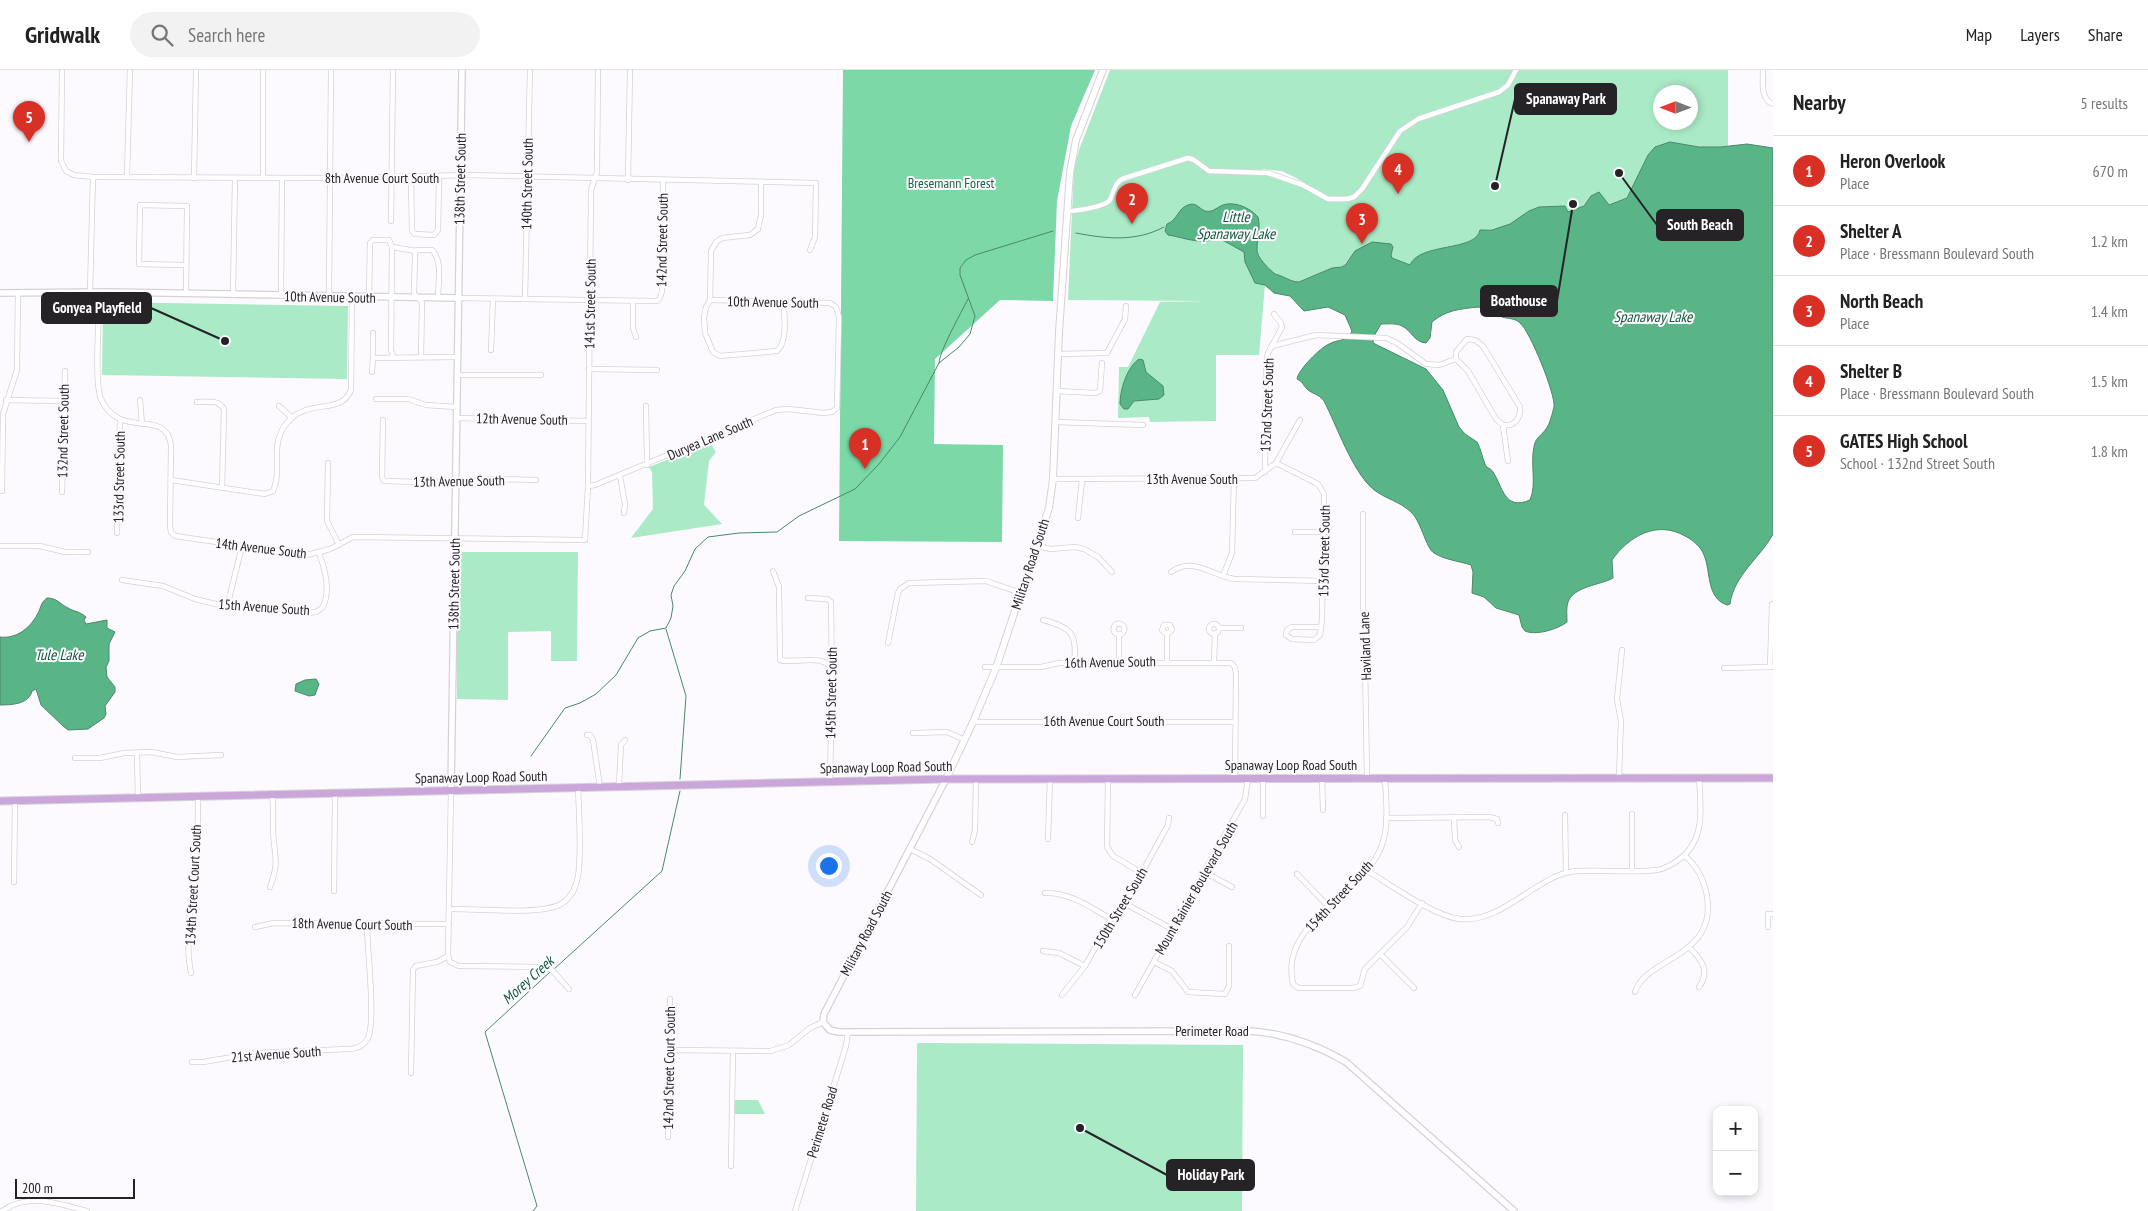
<!DOCTYPE html>
<html lang="en">
<head>
<meta charset="utf-8">
<style>
	:root { --surface:#fff; --page:#f2f2f2; --text:#222; --muted:#767676; --line:#e0e0e0; --accent:#d93025 }
	body { margin:0; font-family:"PT Sans Narrow",sans-serif; background:var(--page); color:var(--text) }
	.controls { position:absolute; right:15px; bottom:15px; display:grid; overflow:hidden; border-radius:10px; box-shadow:0 2px 8px #0003 }
	.controls button { width:45px; height:45px; display:grid; place-items:center; padding:0; border:0; border-bottom:1px solid var(--line); background:var(--surface); color:var(--text); font:25px sans-serif }
	.compass { position:absolute; left:1653px; top:15px; width:45px; height:45px; border-radius:50%; background:var(--surface); box-shadow:0 2px 8px #0003; rotate:270deg }
	.scale { position:absolute; left:15px; bottom:12px; width:120px; box-sizing:border-box; padding-left:5px; border:2px solid #252326; border-top:0; font-size:14px; line-height:18px; white-space:nowrap; color:#252326; -webkit-text-stroke:4px #fdfaff; paint-order:stroke }
	.you { position:absolute; left:828px; top:795px; width:18px; height:18px; margin:-12px; border:4px solid #fff; border-radius:50%; background:#1a73e8; box-shadow:0 0 0 8px #1a73e833 }
	.badge { display:grid; place-items:center; width:32px; height:32px; border-radius:50%; background:var(--accent); color:#fff; font-size:16px; font-weight:700 }
	.pin { position:absolute; translate:-50% -41px; filter:drop-shadow(0 1px 2px #0008) }
	.pin::after { content:''; position:absolute; top:26px; width:18px; height:15px; background:inherit; clip-path:polygon(0 0,100% 0,50% 100%) }
	.list { margin:0; padding:0; list-style:none }
	h2 { display:flex; justify-content:space-between; align-items:center; height:65px; margin:0; padding:0 20px; font-size:21px }
	h2 small { font-size:16px; font-weight:400; color:var(--muted) }
	.list li { display:grid; grid-template-columns:32px 1fr auto; gap:15px; align-items:center; box-sizing:border-box; height:70px; padding:0 20px; border-top:1px solid var(--line) }
	.list b { display:block; font-size:19px; white-space:nowrap }
	.list p { margin:0; font-size:16px; white-space:nowrap; color:var(--muted) }
	.list em { font-size:16px; font-style:normal; color:var(--muted) }
	.icon { flex:none; width:28px; height:28px; fill:none; stroke:currentColor; stroke-width:2; stroke-linecap:round; stroke-linejoin:round }
	.map { position:relative; flex:none; width:1773px; height:1141px; overflow:hidden }
	header { display:flex; align-items:center; gap:30px; box-sizing:border-box; height:70px; padding:0 25px; background:var(--surface); border-bottom:1px solid var(--line) }
	header strong { font-size:24px }
	nav { display:flex; gap:28px; margin-inline-start:auto; font-size:18px }
	.search { width:350px; height:45px; background:var(--page); display:flex; align-items:center; gap:12px; box-sizing:border-box; padding:0 18px; border-radius:28px; color:var(--muted); font-size:19px }
	main { display:flex }
	aside { flex:1; background:var(--surface) }
	.map>svg:first-child { display:block }
	.green { fill:#abeac6; fill-rule:evenodd }
	.forest { fill:#7cd8a7 }
	.water { fill:#59b586; stroke:#498969; fill-rule:evenodd }
	.lines { fill:none; stroke-linecap:round; stroke-linejoin:round }
	.stream { stroke:#498969; stroke-width:1 }
	.minor-casing { stroke:#d6d1d9; stroke-width:6 }
	.tertiary-casing { stroke:#d6d1d9; stroke-width:8 }
	.secondary-casing { stroke:#d6d1d9; stroke-width:8 }
	.primary-casing { stroke:#d8d7d8; stroke-width:9 }
	.minor { stroke:#fff; stroke-width:4.5 }
	.tertiary { stroke:#fff; stroke-width:5.5 }
	.secondary { stroke:#fff; stroke-width:6 }
	.primary { stroke:#caa6da; stroke-width:7 }
	.labels { text-anchor:middle; stroke-width:4; stroke-linejoin:round; paint-order:stroke }
	.street-label { font-size:14px; fill:#252326; stroke:#fdfaff }
	.park-label { font-size:14px; fill:#206443; stroke:#fdfaff }
	.water-label { font-size:15px; font-style:italic; fill:#12593a; stroke:#fdfaff }
	.leader { fill:none; stroke:#252326; stroke-width:2 }
	.callout-dot { fill:#252326; stroke:#fdfaff; stroke-width:2 }
	.callout { fill:#252326; stroke:#252326; stroke-width:2 }
	.callout-label { font-size:15px; text-anchor:middle; font-weight:bold; fill:#fff }
</style>
</head>
<body>
<header>
<strong>Gridwalk</strong>
<div class="search"><svg class="icon" aria-label="search" viewBox="0 0 24 24"><circle cx="10" cy="10" r="6"/><path d="M15 15l6 6"/></svg>Search here</div>
<nav><a>Map</a><a>Layers</a><a>Share</a></nav>
</header>
<main>
<div class="map">
<svg width="1773" height="1141" viewBox="0 0 1773 1141">
	<rect width="100%" height="100%" fill="#fdfaff"/>
	<g class="green">
		<path d="M1110 0H1728V77H1699L1670 72 1655 77 1648 85 1627 128 1609 135 1591 126C1573 155 1558 133 1538 138 1529 140 1525 145 1518 150 1508 158 1493 159 1480 160 1476 175 1450 175 1437 179 1427 181 1417 186 1410 195L1392 188 1391 185 1393 177 1349 189 1342 197 1332 198 1299 212C1289 212 1284 206 1275 204L1265 215 1259 285H1216V351L1150 352 1149 347 1118 348 1119 297H1128L1160 232 1205 231 1068 230 1074 98 1080 77ZM1660 22H1690V52H1660ZM1260 99 1282 101 1302 111H1301ZM1143 290 1146 302 1163 316 1144 330 1134 331 1122 317 1135 292Z"/>
		<path d="M103 232 348 236 347 309 102 305Z"/>
		<path d="M710 373 716 382 709 391 704 435 722 454 631 468 653 439 652 402 649 397Z"/>
		<path d="M457 482H578L577 591H551V561L508 562V630L457 629Z"/>
		<path d="M917 973 1243 975 1242 1141H916Z"/>
		<path d="M735 1030H758L765 1044H734Z"/>
	</g>
	<path class="forest" d="M843 0H1095L1071 56 1057 131 1053 231 1000 230 935 289 934 374 1003 375 1002 472 839 471Z"/>
	<g class="water">
		<path d="M1670 72 1699 77H1721L1747 74 1773 78V464C1760 488 1734 505 1730 534L1727 535C1706 528 1711 501 1704 485 1701 477 1693 470 1685 466 1657 450 1629 466 1612 490L1613 508C1601 515 1574 516 1568 532 1566 537 1567 546 1567 552 1558 559 1536 566 1525 561L1522 557 1519 545 1496 538 1484 527 1472 523 1473 502 1471 495C1459 491 1445 490 1434 483 1426 478 1422 454 1412 443 1400 431 1385 429 1373 419 1352 401 1337 356 1324 331 1319 324 1312 324 1307 319 1303 315 1303 312 1297 309 1298 300 1320 278 1329 274 1336 270 1343 271 1349 267L1352 261 1345 245 1328 237 1304 241 1290 226 1274 223 1265 215 1255 213 1245 192 1244 182 1217 167C1213 168 1210 171 1206 171 1193 172 1181 167 1168 165L1165 161 1167 154C1178 150 1177 139 1188 135 1197 132 1198 138 1205 141 1213 143 1217 137 1223 135 1235 131 1250 138 1258 147 1261 159 1257 167 1257 179 1256 187 1269 199 1275 204 1284 206 1290 212 1299 212L1332 198 1342 197 1346 194 1355 181 1372 172 1391 174 1393 177 1391 185 1392 188 1410 195C1420 172 1476 182 1480 160H1492L1510 154 1529 141 1539 137 1565 136 1568 142 1584 136 1591 126 1599 122 1609 135 1627 128 1648 85 1655 77ZM1478 237C1487 238 1494 244 1502 247 1509 249 1515 248 1520 253 1530 261 1556 325 1554 337 1552 344 1550 354 1546 359 1541 366 1535 368 1534 377 1530 395 1537 414 1530 430 1504 441 1503 417 1493 402 1491 398 1487 399 1485 394 1482 387 1481 379 1477 372L1465 364 1459 357 1443 320 1426 299 1373 273 1374 266 1381 254C1387 254 1397 253 1402 256 1412 261 1414 272 1426 273L1430 268 1432 252C1446 240 1460 239 1478 237Z"/>
		<path d="M1139 289 1143 290 1146 302 1163 316 1164 325 1159 329 1134 331 1128 339H1124L1120 334C1120 320 1127 297 1139 289Z"/>
		<path d="M47 528C57 528 60 534 68 538 75 542 79 541 86 547L84 550 86 554 107 550V558L115 562 109 574V591L106 597 107 607 115 617V622L105 636 106 644 104 648 88 659 68 660 63 656 41 635 36 619 32 621C29 634 12 635 0 635V567C16 569 29 559 37 545 41 539 40 533 47 528Z"/>
		<path d="M316 609 319 614 315 625 309 626 295 621 296 614 305 610Z"/>
	</g>
	<g class="lines">
		<g class="stream">
			<path d="M1076 163C1107 169 1136 172 1164 157"/>
			<path d="M939 293C939 282 962 241 968 229"/>
			<path d="M666 559 686 626 680 709"/>
			<path d="M531 686 565 638 580 633 596 624 616 605 638 568 650 561 666 558 671 548 673 536 671 525 674 516 685 501 695 479 708 467 739 463 777 462 799 446 855 419 879 394 900 367 939 293 959 277 970 264 975 246 960 205V198L966 190 975 185 1053 161"/>
			<path d="M553 900 662 801 680 721"/>
			<path d="M533 1141 537 1136 485 962 550 902"/>
		</g>
		<g class="minor-casing">
			<g id="minor">
				<path d="M62 0 61 91 66 101 74 105 93 107 335 108 470 105 816 113 815 167 810 180"/>
				<path d="M263 0V108"/>
				<path d="M1763 0C1763 11 1760 30 1773 34"/>
				<path d="M127 107 130 0"/>
				<path d="M194 108 196 0"/>
				<path d="M411 108 412 161 415 164 434 165 438 160 439 107"/>
				<path d="M628 110 630 0"/>
				<path d="M761 112V145L758 159 750 165 722 168 716 172 711 181 710 230 706 237 704 247 705 263 713 282 720 286 777 281C788 271 784 248 784 234"/>
				<path d="M1067 141C1076 141 1105 137 1110 130 1114 122 1114 114 1122 109L1188 88 1194 90 1209 101 1268 103 1303 115 1328 129H1347L1354 127 1362 119 1400 61 1418 49 1499 22 1508 15 1516 0"/>
				<path d="M391 151 393 0"/>
				<path d="M392 177 416 181"/>
				<path d="M90 222 93 107"/>
				<path d="M100 222C99 244 94 313 101 329 120 371 166 337 171 375L170 456 171 462 175 466 307 485 330 479 353 467 585 470 588 416 591 120 597 102 598 0"/>
				<path d="M186 224 187 136 140 135 139 194 186 195"/>
				<path d="M233 225 235 108"/>
				<path d="M281 226 282 108"/>
				<path d="M329 226 331 0"/>
				<path d="M369 227 370 173 373 170H389L392 177 391 280 393 286"/>
				<path d="M458 228 657 231 660 228 662 221 663 110"/>
				<path d="M525 229 530 0"/>
				<path d="M633 232V258L636 267"/>
				<path d="M1272 276 1316 265 1386 268 1397 273 1426 294 1439 295 1456 289"/>
				<path d="M491 280 493 229"/>
				<path d="M1059 284 1107 283 1125 249 1126 236"/>
				<path d="M421 287 422 232 414 224 415 183 417 180H432C443 191 438 213 438 228"/>
				<path d="M373 288V263"/>
				<path d="M1456 289V282L1467 269 1475 270 1483 276 1520 337C1521 347 1515 357 1503 355"/>
				<path d="M1456 289 1468 301 1496 349 1503 355 1508 391"/>
				<path d="M589 299 657 300"/>
				<path d="M372 302 373 288 457 287"/>
				<path d="M457 305H541"/>
				<path d="M1057 321 1095 323 1100 321 1102 293"/>
				<path d="M376 329H408L426 335 456 337"/>
				<path d="M6 330 63 331"/>
				<path d="M140 330 142 354"/>
				<path d="M197 332C207 332 218 329 224 339L222 418"/>
				<path d="M279 336 292 348"/>
				<path d="M646 336 647 395"/>
				<path d="M456 348 588 351"/>
				<path d="M383 350 382 407 384 411 455 413 493 409 536 410"/>
				<path d="M1056 352 1143 355"/>
				<path d="M328 393 327 451 339 475"/>
				<path d="M1276 393 1318 414 1324 424 1322 550 1320 565 1314 570 1292 569 1286 565 1287 560 1292 557H1321"/>
				<path d="M1265 402 1266 294 1268 283 1282 257 1281 253 1274 244"/>
				<path d="M620 406 625 434 624 443"/>
				<path d="M1053 409 1255 408 1276 393 1300 350"/>
				<path d="M171 410 265 424 273 421C283 400 269 376 286 354 308 326 340 347 351 320L352 227"/>
				<path d="M588 416 595 415 776 340 788 339 824 343 832 342 837 338 839 247 836 237 830 233 710 230"/>
				<path d="M2 421 3 344 17 300 18 223"/>
				<path d="M62 422 65 301"/>
				<path d="M1363 444V537L1367 569 1365 591 1367 708"/>
				<path d="M1078 448 1082 410"/>
				<path d="M1295 462H1325"/>
				<path d="M117 463 120 351"/>
				<path d="M0 476H40L65 482H88"/>
				<path d="M1037 476 1051 479 1075 477 1084 479 1098 487 1112 502"/>
				<path d="M773 501 779 517 780 590C795 594 823 583 832 599"/>
				<path d="M1171 502C1194 486 1212 506 1235 509L1323 511"/>
				<path d="M1223 506 1232 483 1234 409"/>
				<path d="M122 510 163 516 195 529 224 536 273 538 308 543 316 542 322 538C331 523 325 499 319 483"/>
				<path d="M808 528 827 529 831 532 832 611 830 711"/>
				<path d="M227 537 242 476"/>
				<path d="M1043 550C1070 557 1078 563 1074 593"/>
				<circle cx="1119" cy="559" r="5.5"/>
				<circle cx="1214" cy="559" r="5"/>
				<path d="M1219 558H1241"/>
				<path d="M1119 565V592"/>
				<path d="M888 573 898 523 900 519 909 513 986 511 1021 523"/>
				<path d="M1167 592V564L1172 560 1170 555H1164L1162 560 1167 564"/>
				<path d="M1214 592 1215 563"/>
				<path d="M985 597H1041L1059 593H1231L1235 597 1236 605 1235 708"/>
				<path d="M1770 597 1772 534"/>
				<path d="M1724 598 1772 597"/>
				<path d="M973 652H1234"/>
				<path d="M913 663 947 662 965 670"/>
				<path d="M587 665H590L593 670 600 717"/>
				<path d="M137 683 138 728"/>
				<path d="M75 688H100L124 683 151 682 177 687 221 685"/>
				<path d="M1619 707 1621 651 1617 629 1622 580"/>
				<path d="M1108 708 1107 777 1113 786 1142 803"/>
				<path d="M1322 708 1323 740"/>
				<path d="M1385 708C1386 731 1390 758 1380 780 1358 827 1279 853 1293 914L1298 918H1353L1360 916 1365 899 1407 857 1422 833"/>
				<path d="M619 716 621 675 625 670"/>
				<path d="M451 720 448 886 450 892 459 896 546 897 552 900 569 919"/>
				<path d="M1632 744V801"/>
				<path d="M1565 745 1566 803"/>
				<path d="M1263 746V708"/>
				<path d="M1386 748 1489 747 1497 749 1498 753"/>
				<path d="M1454 748 1455 770 1459 777"/>
				<path d="M1048 769 1050 708"/>
				<path d="M972 772 975 760 976 709"/>
				<path d="M910 779 930 789 981 825"/>
				<path d="M1366 800C1390 814 1433 846 1460 849 1496 853 1527 818 1559 805 1574 799 1591 801 1607 801 1624 801 1641 802 1657 800 1664 799 1671 795 1677 791 1706 772 1701 738 1699 708"/>
				<path d="M1204 802 1232 817"/>
				<path d="M1297 804 1329 837"/>
				<path d="M14 812 15 731"/>
				<path d="M270 817C280 790 274 787 273 760 273 748 274 737 272 725"/>
				<path d="M334 821 335 723"/>
				<path d="M1045 823C1070 822 1090 837 1111 849"/>
				<path d="M1124 833 1172 859"/>
				<path d="M449 839C476 838 539 846 561 834 573 827 578 812 579 798 581 771 579 744 578 717"/>
				<path d="M255 857 274 853 449 854"/>
				<path d="M1768 857V844H1773"/>
				<path d="M1689 877C1701 889 1711 901 1699 917"/>
				<path d="M1043 881 1059 883 1085 896"/>
				<path d="M1380 884 1414 918"/>
				<path d="M1154 892 1172 901 1188 922 1225 924 1229 916V876"/>
				<path d="M191 903C184 868 192 830 196 796 198 773 198 749 198 726"/>
				<path d="M1635 922C1646 887 1717 888 1707 826 1704 809 1697 796 1685 786"/>
				<path d="M1062 925 1085 896 1111 849 1127 830 1168 755 1169 748"/>
				<path d="M1135 925 1245 729 1248 708"/>
				<path d="M669 980 771 981 789 975 810 958 823 952"/>
				<path d="M192 992H203L256 983 348 979C356 979 364 976 368 968 376 950 367 879 367 854"/>
				<path d="M411 1003 413 900 416 896 437 892 448 886"/>
				<path d="M668 1067 670 929"/>
				<path d="M731 1096 733 981"/>
				<path d="M2 1141C29 1122 58 1134 87 1141"/>
				<path d="M795 1141 846 976 848 962"/>
			</g>
		</g>
		<g class="tertiary-casing">
			<g id="tertiary">
				<path d="M0 223 107 222 458 228"/>
				<path d="M946 709 824 944 823 952 830 960 839 962 1249 961C1285 963 1315 974 1346 992L1514 1141"/>
				<path d="M451 720 462 0"/>
			</g>
		</g>
		<g class="secondary-casing">
			<path id="secondary" d="M946 709 973 652 996 598 1049 438 1053 409 1059 262 1070 103 1076 70 1103 0"/>
		</g>
		<g class="primary-casing">
			<path id="primary" d="M0 731 946 709 1773 708"/>
		</g>
		<use href="#minor" class="minor"/>
		<use href="#tertiary" class="tertiary"/>
		<use href="#secondary" class="secondary"/>
		<use href="#primary" class="primary"/>
	</g>
	<g class="labels">
		<g class="street-label">
			<text x="382" y="113">8th Avenue Court South</text>
			<text transform="translate(460 109) rotate(-89)" y="5">138th Street South</text>
			<text transform="translate(527 114) rotate(-89)" y="5">140th Street South</text>
			<text transform="translate(662 170) rotate(-89)" y="5">142nd Street South</text>
			<text transform="translate(330 227) rotate(1)" y="5">10th Avenue South</text>
			<text transform="translate(773 232) rotate(1)" y="5">10th Avenue South</text>
			<text transform="translate(590 234) rotate(-89)" y="5">141st Street South</text>
			<text transform="translate(1267 335) rotate(-88)" y="5">152nd Street South</text>
			<text transform="translate(522 349) rotate(1)" y="5">12th Avenue South</text>
			<text transform="translate(63 361) rotate(-89)" y="5">132nd Street South</text>
			<text transform="translate(710 368) rotate(-23)" y="5">Duryea Lane South</text>
			<text transform="translate(119 407) rotate(-89)" y="5">133rd Street South</text>
			<text x="1192" y="414">13th Avenue South</text>
			<text transform="translate(459 411) rotate(-1)" y="5">13th Avenue South</text>
			<text transform="translate(261 478) rotate(7)" y="5">14th Avenue South</text>
			<text transform="translate(1324 481) rotate(-89)" y="5">153rd Street South</text>
			<text transform="translate(1030 494) rotate(-72)" y="5">Military Road South</text>
			<text transform="translate(454 514) rotate(-89)" y="5">138th Street South</text>
			<text transform="translate(264 537) rotate(4)" y="5">15th Avenue South</text>
			<text transform="translate(1365 576) rotate(-92)" y="5">Haviland Lane</text>
			<text transform="translate(1110 592) rotate(-1)" y="5">16th Avenue South</text>
			<text transform="translate(831 623) rotate(-89)" y="5">145th Street South</text>
			<text x="1104" y="656">16th Avenue Court South</text>
			<text x="1291" y="700">Spanaway Loop Road South</text>
			<text transform="translate(886 697) rotate(-1)" y="5">Spanaway Loop Road South</text>
			<text transform="translate(481 707) rotate(-1)" y="5">Spanaway Loop Road South</text>
			<text transform="translate(193 815) rotate(-87)" y="5">134th Street Court South</text>
			<text transform="translate(1196 818) rotate(-60)" y="5">Mount Rainier Boulevard South</text>
			<text transform="translate(1339 826) rotate(-47)" y="5">154th Street South</text>
			<text transform="translate(1120 838) rotate(-59)" y="5">150th Street South</text>
			<text transform="translate(352 854) rotate(1)" y="5">18th Avenue Court South</text>
			<text transform="translate(866 863) rotate(-62)" y="5">Military Road South</text>
			<text x="1212" y="966">Perimeter Road</text>
			<text transform="translate(276 984) rotate(-4)" y="5">21st Avenue South</text>
			<text transform="translate(669 998) rotate(-89)" y="5">142nd Street Court South</text>
			<text transform="translate(822 1052) rotate(-73)" y="5">Perimeter Road</text>
		</g>
		<g class="park-label">
			<text x="951" y="118">Bresemann Forest</text>
		</g>
		<g class="water-label">
			<text x="1236" y="152">Little<tspan x="1236" dy="17">Spanaway Lake</tspan></text>
			<text x="1653" y="252">Spanaway Lake</text>
			<text x="59" y="590">Tule Lake</text>
			<text transform="translate(528 910) rotate(-42)" y="5">Morey Creek</text>
		</g>
	</g>
	<path class="leader" d="M1495 116L1515 29M1619 103L1657 155M1573 134L1557 231M225 271L151 238M1080 1058L1167 1105"/>
	<g class="callout-dot">
		<circle cx="1495" cy="116" r="5"/>
		<circle cx="1619" cy="103" r="5"/>
		<circle cx="1573" cy="134" r="5"/>
		<circle cx="225" cy="271" r="5"/>
		<circle cx="1080" cy="1058" r="5"/>
	</g>
	<g class="callout">
		<rect x="1515" y="14" width="101" height="30" rx="5"/>
		<rect x="1657" y="140" width="86" height="30" rx="5"/>
		<rect x="1481" y="216" width="76" height="30" rx="5"/>
		<rect x="42" y="223" width="109" height="30" rx="5"/>
		<rect x="1167" y="1090" width="87" height="30" rx="5"/>
	</g>
	<g class="callout-label">
		<text x="1566" y="34">Spanaway Park</text>
		<text x="1700" y="160">South Beach</text>
		<text x="1519" y="236">Boathouse</text>
		<text x="97" y="243">Gonyea Playfield</text>
		<text x="1211" y="1110">Holiday Park</text>
	</g>
</svg>
<div class="controls">
<button>+</button>
<button>−</button>
</div>
<svg class="compass" viewBox="-18 -18 36 36"><path d="M0-13l5 13h-10z" fill="#e53935"/><path d="M0 13l5-13h-10z" fill="#767676"/></svg>
<div class="scale">200 m</div>
<div class="you"></div>
<div class="pin badge" style="left:865px;top:399px">1</div>
<div class="pin badge" style="left:1132px;top:154px">2</div>
<div class="pin badge" style="left:1362px;top:174px">3</div>
<div class="pin badge" style="left:1398px;top:124px">4</div>
<div class="pin badge" style="left:29px;top:72px">5</div>
</div>
<aside>
<h2>Nearby<small>5 results</small></h2>
<ul class="list">
<li><span class="badge">1</span><div><b>Heron Overlook</b><p>Place</p></div><em>670 m</em></li>
<li><span class="badge">2</span><div><b>Shelter A</b><p>Place · Bressmann Boulevard South</p></div><em>1.2 km</em></li>
<li><span class="badge">3</span><div><b>North Beach</b><p>Place</p></div><em>1.4 km</em></li>
<li><span class="badge">4</span><div><b>Shelter B</b><p>Place · Bressmann Boulevard South</p></div><em>1.5 km</em></li>
<li><span class="badge">5</span><div><b>GATES High School</b><p>School · 132nd Street South</p></div><em>1.8 km</em></li>
</ul>
</aside>
</main>
</body>
</html>
